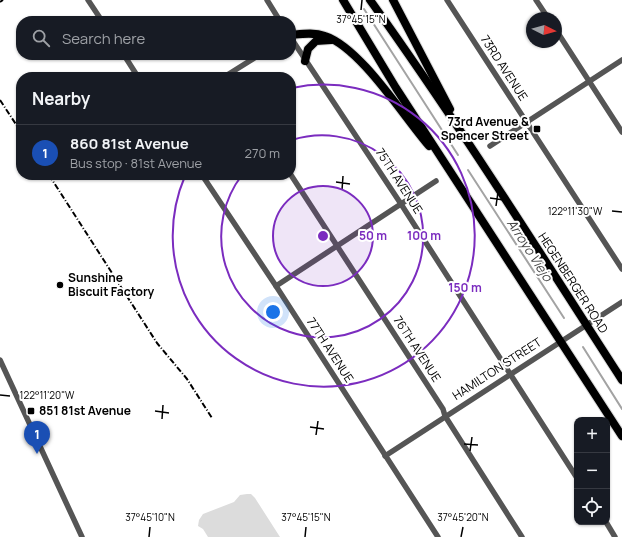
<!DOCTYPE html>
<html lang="en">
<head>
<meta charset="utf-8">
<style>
	:root { --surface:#171b24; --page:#242831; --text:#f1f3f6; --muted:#9ea1a6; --line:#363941; --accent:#0f766e }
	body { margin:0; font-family:Manrope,sans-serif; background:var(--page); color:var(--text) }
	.controls { position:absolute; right:12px; bottom:12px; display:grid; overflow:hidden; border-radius:8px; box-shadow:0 1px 3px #0004 }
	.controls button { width:36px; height:36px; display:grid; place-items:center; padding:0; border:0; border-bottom:1px solid var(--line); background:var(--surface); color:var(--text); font:20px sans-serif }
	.compass { position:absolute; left:526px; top:12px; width:36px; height:36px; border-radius:50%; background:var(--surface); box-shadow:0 1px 3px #0004; rotate:96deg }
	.you { position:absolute; left:273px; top:312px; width:14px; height:14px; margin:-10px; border:3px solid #fff; border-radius:50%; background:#1a73e8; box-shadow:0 0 0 6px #1a73e833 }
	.badge { display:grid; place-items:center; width:26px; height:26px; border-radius:50%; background:var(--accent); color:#fff; font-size:13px; font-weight:700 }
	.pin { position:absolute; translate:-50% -33px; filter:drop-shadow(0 1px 2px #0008) }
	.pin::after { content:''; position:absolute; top:21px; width:14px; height:12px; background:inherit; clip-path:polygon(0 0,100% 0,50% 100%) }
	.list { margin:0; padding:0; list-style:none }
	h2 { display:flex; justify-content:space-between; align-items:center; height:52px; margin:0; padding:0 16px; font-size:17px }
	h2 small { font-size:13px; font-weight:400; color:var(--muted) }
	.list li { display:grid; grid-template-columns:26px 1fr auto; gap:12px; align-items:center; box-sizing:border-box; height:56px; padding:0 16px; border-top:1px solid var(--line) }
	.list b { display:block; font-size:15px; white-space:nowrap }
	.list p { margin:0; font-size:13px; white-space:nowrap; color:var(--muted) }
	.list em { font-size:13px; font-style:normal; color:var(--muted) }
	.icon { flex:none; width:22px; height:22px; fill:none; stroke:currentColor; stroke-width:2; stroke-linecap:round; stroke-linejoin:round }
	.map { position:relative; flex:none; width:622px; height:537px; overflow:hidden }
	.search { position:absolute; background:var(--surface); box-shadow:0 1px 3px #0004; left:16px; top:16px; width:280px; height:44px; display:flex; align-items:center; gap:10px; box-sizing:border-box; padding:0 14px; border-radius:16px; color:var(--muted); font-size:15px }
	.panel { position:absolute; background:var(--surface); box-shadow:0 1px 3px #0004; left:16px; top:72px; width:280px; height:108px; border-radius:16px }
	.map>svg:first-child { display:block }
	.grass { fill:#dcdcdc }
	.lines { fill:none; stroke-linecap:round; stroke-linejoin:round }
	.stream { stroke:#a3a3a3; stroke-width:2 }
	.primary-casing { stroke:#dbdbdb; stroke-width:10 }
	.minor { stroke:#555; stroke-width:5.5 }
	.primary { stroke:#000; stroke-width:8 }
	.rail { stroke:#000; stroke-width:2; stroke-dasharray:6 2 1 2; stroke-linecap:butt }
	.ticks { fill:none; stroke:#000; stroke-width:1.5 }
	.ring { fill:none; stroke:#7b2cbf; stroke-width:2 }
	.poi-dot { fill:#000; stroke:#fff; stroke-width:1.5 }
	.labels { text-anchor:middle; stroke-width:4; stroke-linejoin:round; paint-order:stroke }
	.street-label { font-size:12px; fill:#000; stroke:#fff }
	.poi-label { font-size:12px; font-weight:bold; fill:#000; stroke:#fff; text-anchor:start }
	.water-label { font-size:13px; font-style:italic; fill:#444; stroke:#fff }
	.ticks-label { font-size:10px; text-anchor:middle; fill:#000; stroke:#fff; stroke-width:4; stroke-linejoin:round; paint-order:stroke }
	.centre { fill:#7b2cbf; stroke:#fff; stroke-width:2 }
	.ring-label { font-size:12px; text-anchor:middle; font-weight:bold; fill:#7b2cbf; stroke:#fff; stroke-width:4; stroke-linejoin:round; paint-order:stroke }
</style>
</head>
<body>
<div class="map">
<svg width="622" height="537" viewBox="0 0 622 537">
	<rect width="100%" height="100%" fill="#fff"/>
	<path class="grass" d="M247 494H251L255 498 280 537H208L203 529 198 526 199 520 203 514 234 502 240 495Z"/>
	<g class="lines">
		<g class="stream">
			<path d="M364 9 458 155"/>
			<path d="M468 170 564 318"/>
			<path d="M583 347 622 409"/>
		</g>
		<g class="primary-casing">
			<g id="primary">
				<path d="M343 0 396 88 622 436"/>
				<path d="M370 0C459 124 540 253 622 380"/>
				<path d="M393 0 450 109"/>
				<path d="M291 35C302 34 314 32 325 36 361 48 403 116 429 146"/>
				<path d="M305 61 308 49 316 41 331 40"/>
			</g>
		</g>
		<g class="minor">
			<path d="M88 0 102 21"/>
			<path d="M267 0 280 21"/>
			<path d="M447 0 622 269"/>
			<path d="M536 0 548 18"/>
			<path d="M556 30 622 132"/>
			<path d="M291 38 401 204 577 478"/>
			<path d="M124 55 138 77"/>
			<path d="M224 77 259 55"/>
			<path d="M490 146 622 60"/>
			<path d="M202 175 276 286 438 537"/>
			<path d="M291 175 443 409 445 416 522 537"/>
			<path d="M276 286 436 181"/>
			<path d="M0 360 82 537"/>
			<path d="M385 456 622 302"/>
			<path d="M606 522 615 537"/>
		</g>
		<use href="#primary" class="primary"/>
		<g class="rail">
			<path d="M0 2 3 0"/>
			<path d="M0 100 21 132"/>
			<path d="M49 175 157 343 187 379 212 418"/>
		</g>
	</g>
	<path class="ticks" d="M361 10 362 0M336 182 350 184M342 190 343 176M490 198 504 200M496 206 498 192M612 211 622 212M0 395 10 396M155 411 169 413M162 419 163 405M310 427 324 429M316 435 318 421M464 444 478 445M470 451 472 437M149 537 150 527M305 537 306 527M461 537 463 527"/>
	<circle cx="323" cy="236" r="50" fill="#7b2cbf" fill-opacity=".12"/>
	<g class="ring">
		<circle cx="323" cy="236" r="50"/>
		<path d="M292 140A101 101 0 1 1 242 175"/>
		<path d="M292 88A151 151 0 1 1 185 176"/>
	</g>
	<g class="poi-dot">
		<rect x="533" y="125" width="8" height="8" rx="2"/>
		<circle cx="60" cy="285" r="4"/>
		<rect x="27" y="407" width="8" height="8" rx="2"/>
	</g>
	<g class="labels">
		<g class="street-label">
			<text transform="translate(504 68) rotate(57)" y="4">73RD AVENUE</text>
			<text transform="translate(399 181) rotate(57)" y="4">75TH AVENUE</text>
			<text transform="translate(573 283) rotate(57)" y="4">HEGENBERGER ROAD</text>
			<text transform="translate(417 349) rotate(57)" y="4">76TH AVENUE</text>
			<text transform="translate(330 350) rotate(57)" y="4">77TH AVENUE</text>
			<text transform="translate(497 369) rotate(-33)" y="4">HAMILTON STREET</text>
		</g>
		<g class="poi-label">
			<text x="529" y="126" text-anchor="end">73rd Avenue &amp;<tspan x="529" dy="14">Spencer Street</tspan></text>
			<text x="68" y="282">Sunshine<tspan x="68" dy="14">Biscuit Factory</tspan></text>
			<text x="39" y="415">851 81st Avenue</text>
		</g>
		<g class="water-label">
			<text transform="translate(530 250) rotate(57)" y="5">Arroyo Viejo</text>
		</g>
	</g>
	<g class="ticks-label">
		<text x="361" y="23">37°45'15"N</text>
		<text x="575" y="215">122°11'30"W</text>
		<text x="47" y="399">122°11'20"W</text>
		<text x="150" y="521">37°45'10"N</text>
		<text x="306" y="521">37°45'15"N</text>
		<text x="463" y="521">37°45'20"N</text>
	</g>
	<circle cx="323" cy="236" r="6" class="centre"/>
	<g class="ring-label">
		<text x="373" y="240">50 m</text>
		<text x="424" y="240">100 m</text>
		<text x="465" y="292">150 m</text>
	</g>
</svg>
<div class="controls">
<button>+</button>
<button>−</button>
<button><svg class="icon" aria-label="locate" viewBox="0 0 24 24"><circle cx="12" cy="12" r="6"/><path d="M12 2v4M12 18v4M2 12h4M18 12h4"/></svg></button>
</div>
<svg class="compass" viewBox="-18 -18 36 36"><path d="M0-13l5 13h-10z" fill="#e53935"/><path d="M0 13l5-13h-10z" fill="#9ea1a6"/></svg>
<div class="you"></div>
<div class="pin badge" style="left:37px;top:454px;background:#1a4fb4">1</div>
<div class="search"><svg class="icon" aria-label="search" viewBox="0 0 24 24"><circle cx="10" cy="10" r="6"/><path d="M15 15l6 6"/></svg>Search here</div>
<section class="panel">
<h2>Nearby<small></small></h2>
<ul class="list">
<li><span class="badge" style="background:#1a4fb4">1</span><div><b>860 81st Avenue</b><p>Bus stop · 81st Avenue</p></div><em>270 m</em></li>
</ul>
</section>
</div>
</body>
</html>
